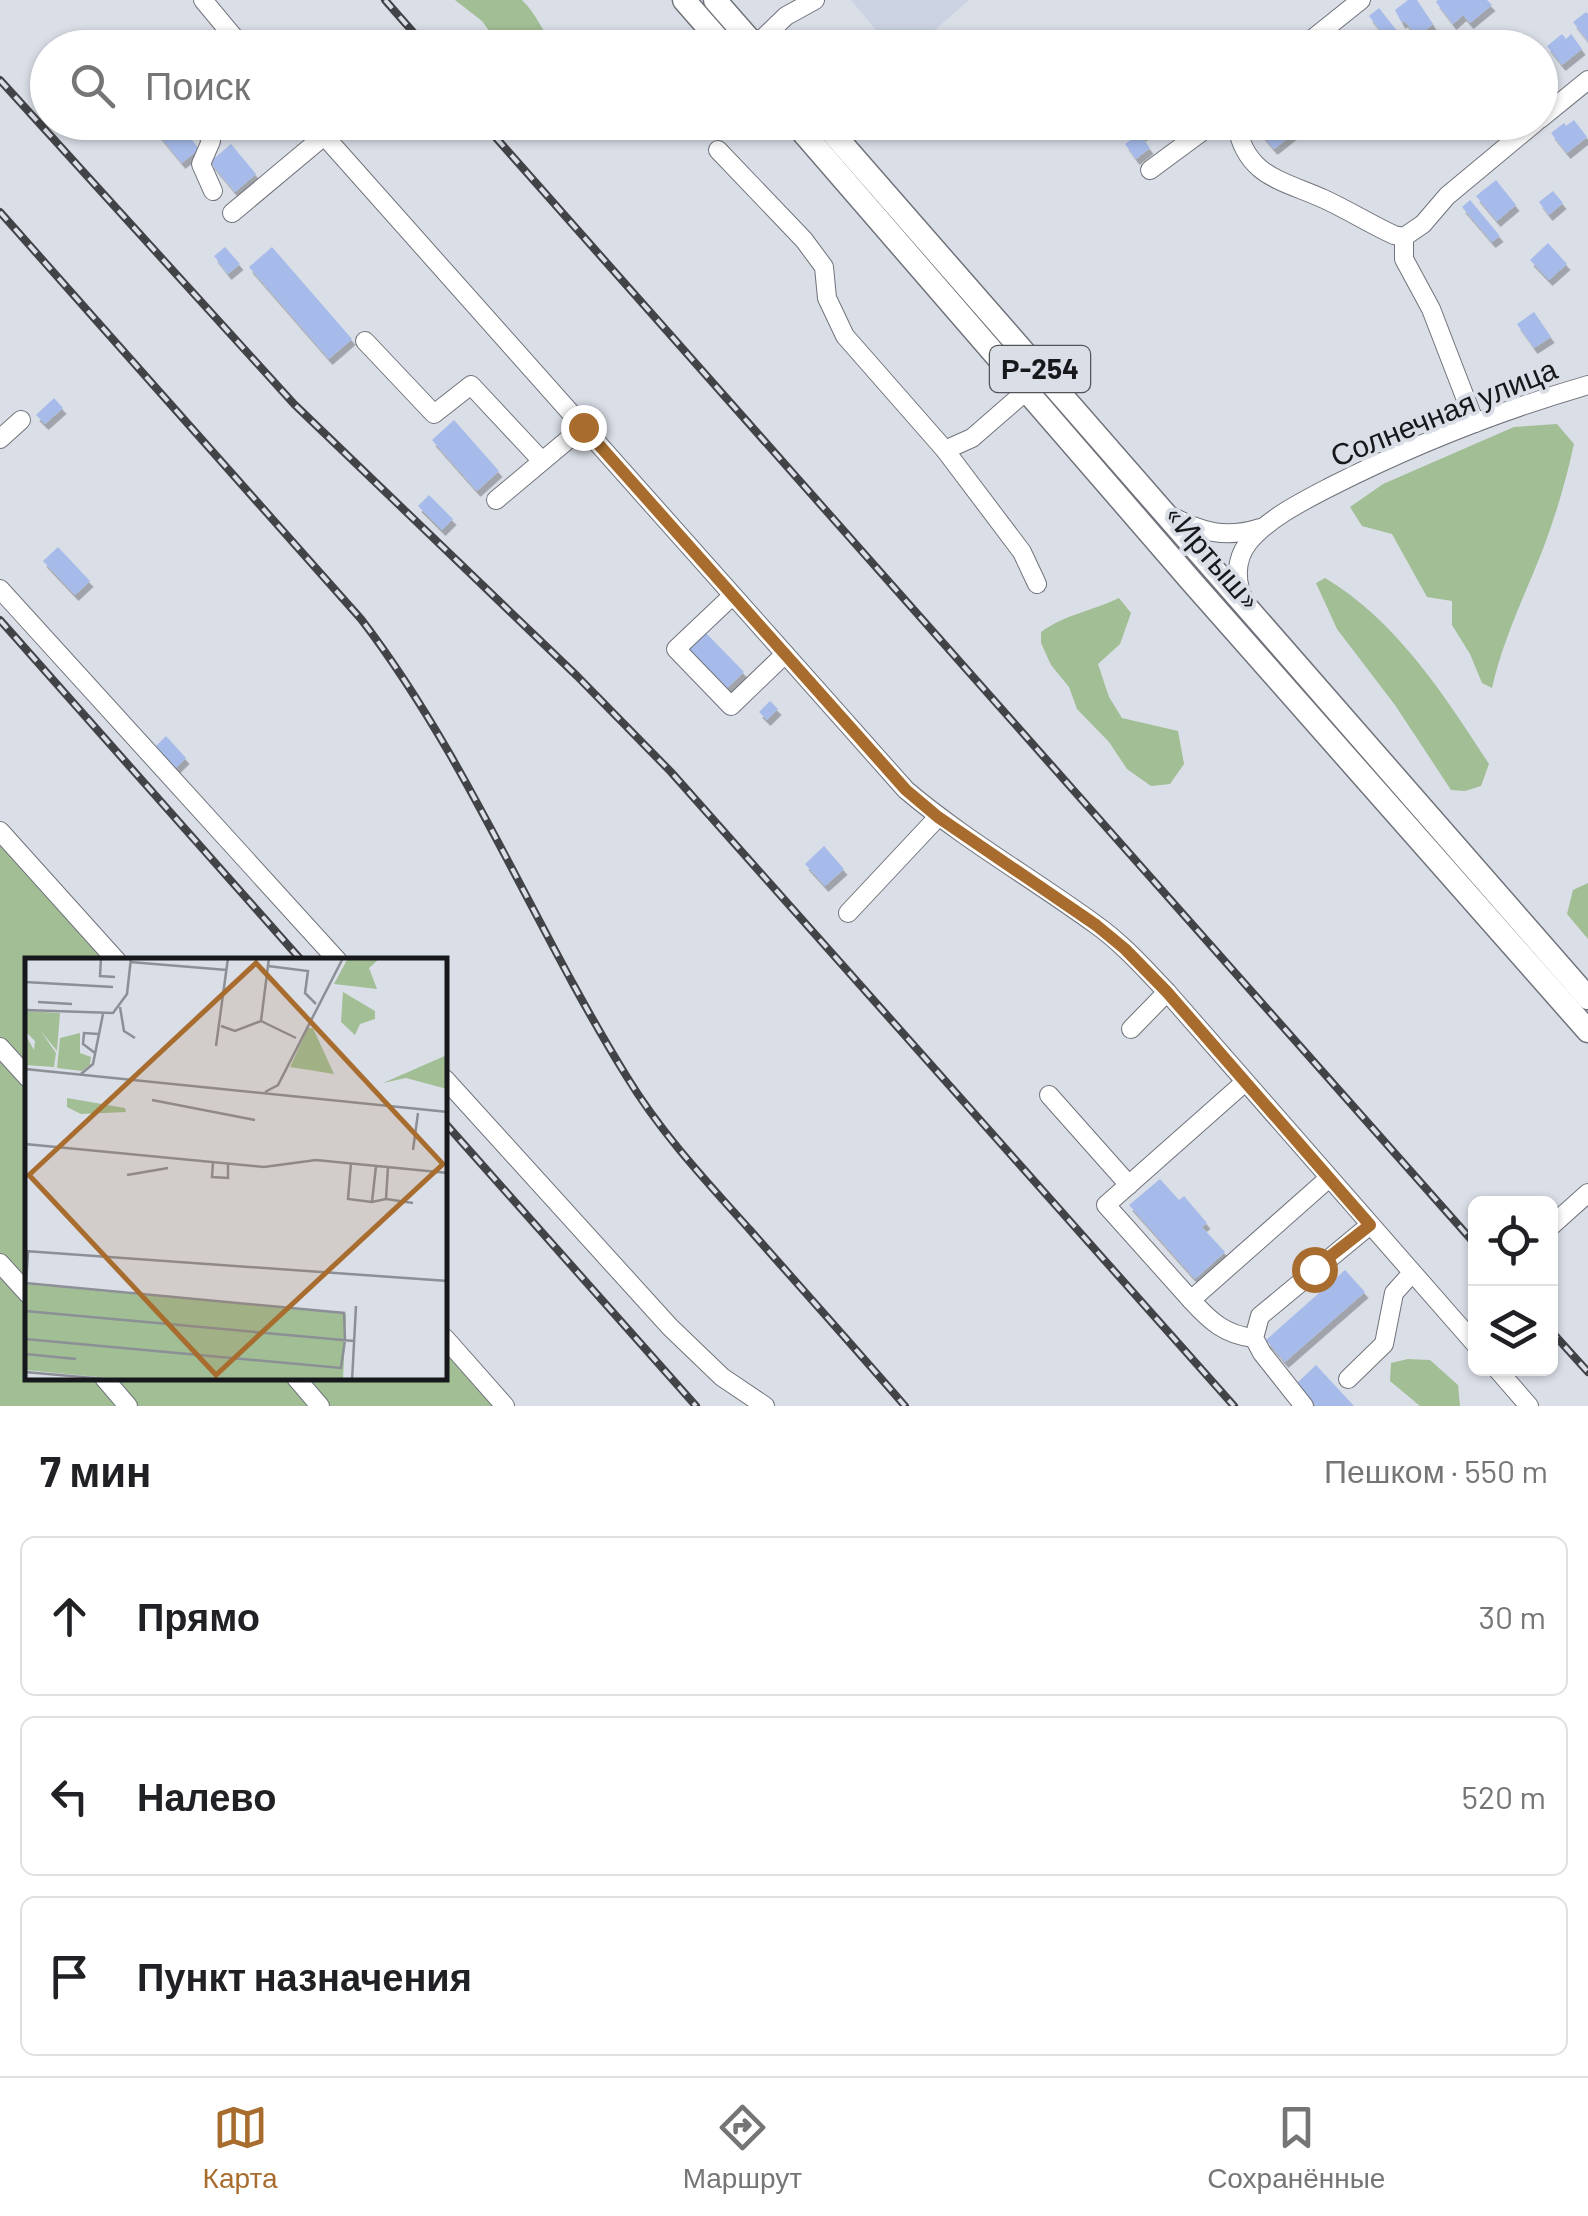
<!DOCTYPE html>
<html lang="ru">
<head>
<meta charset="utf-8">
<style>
	:root { --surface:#fff; --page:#f6f6f6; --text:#202124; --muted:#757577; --line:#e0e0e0; --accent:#a86d2e }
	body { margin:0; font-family:Barlow,sans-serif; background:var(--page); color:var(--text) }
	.controls { position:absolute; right:30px; bottom:30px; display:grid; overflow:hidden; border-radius:15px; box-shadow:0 2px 8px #0004 }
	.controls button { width:90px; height:90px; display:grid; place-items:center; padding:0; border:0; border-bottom:2px solid var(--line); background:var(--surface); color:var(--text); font:50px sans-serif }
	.stop { position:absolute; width:30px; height:30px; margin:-22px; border:8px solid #a86d2e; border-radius:50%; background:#fff }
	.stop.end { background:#a86d2e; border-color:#fff; box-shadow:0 2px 10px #0008 }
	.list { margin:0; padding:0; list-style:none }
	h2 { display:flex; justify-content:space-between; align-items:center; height:130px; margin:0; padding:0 40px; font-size:42px }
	h2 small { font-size:32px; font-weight:400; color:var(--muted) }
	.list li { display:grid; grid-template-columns:65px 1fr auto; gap:30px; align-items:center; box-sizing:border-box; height:160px; margin:0 20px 20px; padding:0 20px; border:2px solid var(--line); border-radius:15px }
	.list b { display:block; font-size:38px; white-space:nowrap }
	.list em { font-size:32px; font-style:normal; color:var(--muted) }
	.icon { flex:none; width:55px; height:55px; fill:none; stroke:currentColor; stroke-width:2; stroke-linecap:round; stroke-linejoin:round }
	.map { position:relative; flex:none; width:1588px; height:1406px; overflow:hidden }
	.search { position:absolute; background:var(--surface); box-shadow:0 2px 8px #0004; left:30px; right:30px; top:30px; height:110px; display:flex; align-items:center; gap:25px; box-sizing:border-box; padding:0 35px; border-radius:55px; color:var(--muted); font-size:38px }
	.sheet { height:670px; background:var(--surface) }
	nav { display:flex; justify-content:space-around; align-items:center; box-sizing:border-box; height:140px; border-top:2px solid var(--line); background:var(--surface); font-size:28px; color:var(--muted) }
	nav a { display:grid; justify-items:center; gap:5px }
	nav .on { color:var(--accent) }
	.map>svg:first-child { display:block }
	.built { fill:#cbd3e2 }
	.green { fill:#a1be95 }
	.building { fill:#a6bbea; filter:url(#shadow) }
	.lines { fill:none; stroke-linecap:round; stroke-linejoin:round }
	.minor-casing { stroke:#70737b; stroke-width:20 }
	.major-casing { stroke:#70737b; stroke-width:25 }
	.minor { stroke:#fff; stroke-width:18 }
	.major { stroke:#fff; stroke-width:22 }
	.rail-casing { stroke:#414347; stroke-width:8 }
	.rail { stroke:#dadee7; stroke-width:4; stroke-dasharray:11; stroke-linecap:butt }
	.route { stroke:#a86d2e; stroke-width:12 }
	.labels { text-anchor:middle; stroke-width:8; stroke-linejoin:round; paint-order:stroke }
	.shield { fill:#dadee7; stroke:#525358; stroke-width:2.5 }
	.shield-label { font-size:28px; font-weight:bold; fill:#17181b }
	.street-label { font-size:30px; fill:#17181b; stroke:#dadee7 }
	.inset-road { fill:none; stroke:#8c8f95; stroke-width:2.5 }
	.view { fill:#a86d2e; fill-opacity:0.15; stroke:#a86d2e; stroke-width:5 }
	.inset-edge { fill:none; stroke:#17181b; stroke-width:5 }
</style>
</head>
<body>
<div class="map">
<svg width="1588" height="1406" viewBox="0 0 1588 1406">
	<defs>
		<filter id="shadow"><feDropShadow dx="3.5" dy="6" stdDeviation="0" flood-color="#0004"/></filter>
	</defs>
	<rect width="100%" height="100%" fill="#dadee7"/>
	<path class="built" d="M851 0H969L914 48 890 47Z"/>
	<g class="green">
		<path d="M455 0H522C537 14 542 33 557 47H501L482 21Z"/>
		<path d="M1557 424 1574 444C1566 480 1556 515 1543 549 1525 595 1503 639 1492 688L1482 683 1470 654 1452 625V601L1427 597 1392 534 1362 526 1350 507 1383 484 1514 427Z"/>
		<path d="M1325 578C1396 620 1445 696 1489 764L1481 786 1465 791 1451 790 1395 705 1337 629 1316 583Z"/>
		<path d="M1119 598 1131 613 1120 644 1098 664 1109 697 1122 718 1178 731 1184 764 1170 784 1151 786 1127 769 1109 742 1077 709 1069 687 1051 665 1041 643V632C1066 614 1092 611 1119 598Z"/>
		<path d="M0 843 105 961H28V1378H445V1344L500 1406H0Z"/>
		<path d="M1588 883V939L1567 914 1573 890Z"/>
		<path d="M1408 1359 1430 1360 1458 1385 1460 1406H1420L1390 1381 1391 1363Z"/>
	</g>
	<g class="building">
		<path d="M1408 0H1417L1433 24 1418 36 1404 21 1402 23 1395 10Z"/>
		<path d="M1438 0H1487L1492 5 1470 23 1463 15 1453 24 1436 2Z"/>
		<path d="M1379 8 1402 37 1392 45 1369 16Z"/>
		<path d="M1586 12 1588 14V41L1573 22Z"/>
		<path d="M1562 34 1566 39 1571 34 1582 49 1562 65 1547 46Z"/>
		<path d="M1574 120 1587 137 1567 153 1551 133 1564 123 1566 126Z"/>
		<path d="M162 122H178L199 149 182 163 154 129Z"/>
		<path d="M1131 122H1160L1142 136Z"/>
		<path d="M1265 122H1284L1293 134 1274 149 1257 129Z"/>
		<path d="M1139 134 1150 148 1136 159 1125 144Z"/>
		<path d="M231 144 256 174 235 192 210 162Z"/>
		<path d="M1496 180 1516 205 1497 221 1476 196Z"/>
		<path d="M1553 191 1563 203 1549 215 1539 202Z"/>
		<path d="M1470 200 1500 236 1492 242 1462 207Z"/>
		<path d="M1548 243 1567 264 1549 280 1530 260Z"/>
		<path d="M225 247 240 264 228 274 214 256Z"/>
		<path d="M272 247 352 339 329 359 249 267Z"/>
		<path d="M1534 312 1551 337 1534 348 1517 324Z"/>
		<path d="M54 398 63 408 45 424 36 415Z"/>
		<path d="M454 420 499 471 477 491 432 440Z"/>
		<path d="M429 495 453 519 442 530 418 506Z"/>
		<path d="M58 547 90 581 75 595 43 561Z"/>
		<path d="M706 633 744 672 724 691 686 652Z"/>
		<path d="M770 701 778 709 767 720 759 712Z"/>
		<path d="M166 736 186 758 176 768 156 746Z"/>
		<path d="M824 846 844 869 825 886 805 864Z"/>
		<path d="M1160 1179 1179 1200 1184 1196 1207 1223 1202 1227 1225 1252 1195 1279 1129 1205Z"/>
		<path d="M1345 1270 1365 1292 1285 1362 1266 1340Z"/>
		<path d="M1316 1365 1354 1406H1316L1296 1384Z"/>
	</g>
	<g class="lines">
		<g class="minor-casing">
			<g id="minor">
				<path d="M203 0 243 48"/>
				<path d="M755 46 786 16 815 0"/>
				<path d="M1301 48 1361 0"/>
				<path d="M1540 119 1588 80"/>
				<path d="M202 122 211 141 201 164 213 191"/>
				<path d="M312 122 906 790C965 840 1032 878 1095 924 1122 943 1144 968 1167 992L1476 1345"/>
				<path d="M1236 122C1245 177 1282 180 1324 199 1348 210 1370 224 1394 235L1404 237"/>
				<path d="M718 150 804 240 824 267 827 298 845 336 945 450 1022 552 1037 584"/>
				<path d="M1150 170 1215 122"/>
				<path d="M232 213 324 136"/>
				<path d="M1404 237V259L1431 309 1475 423"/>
				<path d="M1404 237 1423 224 1447 196 1536 122"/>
				<path d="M365 341 434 414 471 385 542 461"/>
				<path d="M0 439 21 420"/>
				<path d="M945 450 972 438 1026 391"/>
				<path d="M496 500 583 427"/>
				<path d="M1171 516C1202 532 1225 539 1260 528"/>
				<path d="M0 589 338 961"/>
				<path d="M732 596 676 649 731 706 785 654"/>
				<path d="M1245 601C1235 583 1235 560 1248 543 1267 519 1303 501 1330 487 1413 445 1499 411 1588 385"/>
				<path d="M0 831 117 961"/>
				<path d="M848 913 938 817"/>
				<path d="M1131 1029 1167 992"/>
				<path d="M0 1047 28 1078"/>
				<path d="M445 1079 670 1327 722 1377 765 1406"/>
				<path d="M1049 1095 1129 1185"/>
				<path d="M1550 1227 1588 1193"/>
				<path d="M0 1263 28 1294"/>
				<path d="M1191 1300 1106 1205 1245 1082"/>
				<path d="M445 1338 505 1406"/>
				<path d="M1254 1338C1225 1335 1210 1321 1191 1300L1329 1178"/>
				<path d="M1496 1368 1529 1406"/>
				<path d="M104 1378 128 1406"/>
				<path d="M296 1378 320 1406"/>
				<path d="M1348 1379 1384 1344 1394 1293 1412 1273"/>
				<path d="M1304 1406 1262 1353 1254 1338 1260 1316 1370 1225"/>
			</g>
		</g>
		<g class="major-casing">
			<g id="major">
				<path d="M684 0 726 48"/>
				<path d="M715 0 757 48"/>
				<path d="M794 122 1192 582 1588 1031"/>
				<path d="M823 122 1588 998"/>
			</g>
		</g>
		<use href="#minor" class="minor"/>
		<use href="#major" class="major"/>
		<g class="rail-casing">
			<g id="rail">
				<path d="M385 0 427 48"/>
				<path d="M0 80 294 404 577 676 671 772 1234 1406"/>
				<path d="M482 122 1476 1245"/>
				<path d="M0 212 361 619C469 760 533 926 627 1077 661 1133 706 1181 750 1230 802 1289 854 1347 905 1406"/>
				<path d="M0 620 302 961"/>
				<path d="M445 1123 696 1406"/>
				<path d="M1550 1330 1588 1372"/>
			</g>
		</g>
		<use href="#rail" class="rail"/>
	</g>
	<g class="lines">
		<path class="route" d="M583 427 906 790 938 817 1096 925 1125 949 1167 992 1370 1225 1314 1269"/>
	</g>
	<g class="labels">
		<rect class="shield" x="990" y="346" width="100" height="46" rx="8"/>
		<g class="shield-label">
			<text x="1040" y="379">Р-254</text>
		</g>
		<g class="street-label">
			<text transform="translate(1444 413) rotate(-22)" y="10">Солнечная улица</text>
			<text transform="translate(1212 558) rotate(49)" y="10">«Иртыш»</text>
		</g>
	</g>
	<g transform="translate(25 958)">
		<rect width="422" height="422" fill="#dadee7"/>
		<path d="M323 0H355L344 10 352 31 309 26ZM318 34 350 53V61L335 66 330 77 316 64ZM0 53 35 55 32 93 15 72 31 95 29 109 0 107V76L9 92 10 83 0 73ZM283 70H288L309 116 265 109ZM55 75V95L66 99 65 107 57 113 32 110 35 80ZM422 97V131L381 120 358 125ZM42 140 100 150 101 154 56 156 42 149ZM0 326 321 356 318 422 116 423 0 412Z" fill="#a1be95"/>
		<path class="inset-road" d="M76 0 75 18 90 19M105 4 202 12M243 8 283 13 280 35 291 46M0 24 88 29M13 44 47 46M95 49 99 73 110 80M0 52 88 55 102 36 106 0M236 63 244 0M196 68 210 73 236 63 271 80M191 88 203 0M70 95 58 86 59 75 74 76M0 111 423 154M56 116 68 106 78 56M240 134 253 127 318 0M127 142 230 162M0 186 239 209 291 202 423 215M388 192 393 155M188 204 187 219 203 220V205M326 205 323 241 347 244M351 208 347 244 361 241M363 209 361 241 388 245M102 217 143 210M0 293 423 323M0 325 319 355 320 382M0 340 3 294M0 353 329 383M0 381 316 410 320 382M0 396 51 401M0 414 103 423M327 423 331 348"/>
		<path class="view" d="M231 5 418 206 191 417 4 217Z"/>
		<rect width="422" height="422" class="inset-edge"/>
	</g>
</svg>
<div class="controls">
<button><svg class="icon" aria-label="locate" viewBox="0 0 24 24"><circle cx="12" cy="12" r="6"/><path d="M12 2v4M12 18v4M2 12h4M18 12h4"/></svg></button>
<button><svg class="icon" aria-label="layers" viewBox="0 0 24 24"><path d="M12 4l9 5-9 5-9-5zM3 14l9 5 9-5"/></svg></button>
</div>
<div class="stop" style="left:1314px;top:1269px"></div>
<div class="stop end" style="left:583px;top:427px"></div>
<div class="search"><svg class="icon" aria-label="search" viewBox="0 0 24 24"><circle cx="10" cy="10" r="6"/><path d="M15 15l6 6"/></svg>Поиск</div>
</div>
<section class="sheet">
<h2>7 мин<small>Пешком · 550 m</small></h2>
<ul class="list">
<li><svg class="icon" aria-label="ahead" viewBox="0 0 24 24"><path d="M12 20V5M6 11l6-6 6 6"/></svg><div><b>Прямо</b></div><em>30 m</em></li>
<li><svg class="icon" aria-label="left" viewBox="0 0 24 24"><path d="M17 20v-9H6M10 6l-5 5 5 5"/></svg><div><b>Налево</b></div><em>520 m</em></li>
<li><svg class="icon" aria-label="arrive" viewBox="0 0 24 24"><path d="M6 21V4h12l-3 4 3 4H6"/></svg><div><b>Пункт назначения</b></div></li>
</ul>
</section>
<nav>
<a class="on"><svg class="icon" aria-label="map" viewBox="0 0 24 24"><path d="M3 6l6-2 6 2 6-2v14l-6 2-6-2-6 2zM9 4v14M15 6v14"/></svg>Карта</a>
<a><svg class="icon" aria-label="directions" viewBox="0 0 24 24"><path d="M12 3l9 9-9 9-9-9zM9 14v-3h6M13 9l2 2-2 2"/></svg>Маршрут</a>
<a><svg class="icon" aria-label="saved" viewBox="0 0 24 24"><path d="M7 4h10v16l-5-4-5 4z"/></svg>Сохранённые</a>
</nav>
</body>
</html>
